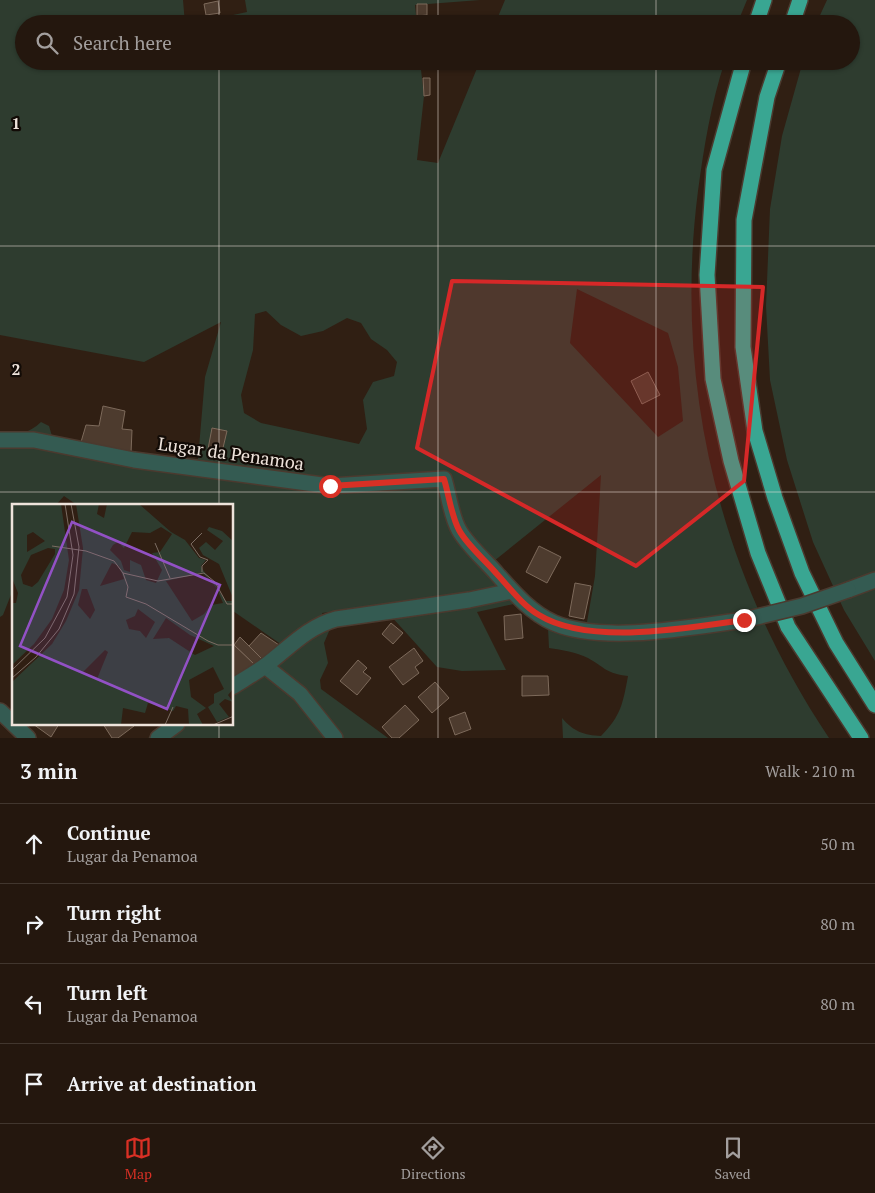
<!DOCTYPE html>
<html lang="en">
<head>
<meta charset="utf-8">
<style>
	:root { --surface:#24170e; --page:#30241c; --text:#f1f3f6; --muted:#a39f9e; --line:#41362e; --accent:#d93025 }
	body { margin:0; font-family:"PT Serif",serif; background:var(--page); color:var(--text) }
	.stop { position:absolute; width:15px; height:15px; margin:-11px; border:4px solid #d93025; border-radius:50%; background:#fff }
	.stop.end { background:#d93025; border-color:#fff; box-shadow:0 1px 5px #0008 }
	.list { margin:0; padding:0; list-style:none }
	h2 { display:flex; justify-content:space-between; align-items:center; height:65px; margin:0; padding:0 20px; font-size:21px }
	h2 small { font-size:16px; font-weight:400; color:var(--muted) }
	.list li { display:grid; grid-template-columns:32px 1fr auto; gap:15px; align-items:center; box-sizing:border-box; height:80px; padding:0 20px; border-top:1px solid var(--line) }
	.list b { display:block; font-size:19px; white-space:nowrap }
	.list p { margin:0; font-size:16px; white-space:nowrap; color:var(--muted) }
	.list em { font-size:16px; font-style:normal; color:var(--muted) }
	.icon { flex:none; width:28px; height:28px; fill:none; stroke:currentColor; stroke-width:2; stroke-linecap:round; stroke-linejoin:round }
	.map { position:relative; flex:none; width:875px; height:738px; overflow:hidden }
	.search { position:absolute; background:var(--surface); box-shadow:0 1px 4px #0004; left:15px; right:15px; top:15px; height:55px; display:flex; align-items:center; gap:12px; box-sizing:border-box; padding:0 18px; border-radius:28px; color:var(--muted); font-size:19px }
	.sheet { height:385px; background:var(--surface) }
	nav { display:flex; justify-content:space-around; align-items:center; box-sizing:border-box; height:70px; border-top:1px solid var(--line); background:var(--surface); font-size:14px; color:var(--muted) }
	nav a { display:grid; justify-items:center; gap:2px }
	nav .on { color:var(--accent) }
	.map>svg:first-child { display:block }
	.green { fill:#2e3c2f; fill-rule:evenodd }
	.building { fill:#4d3b2e; stroke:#7d6a5b }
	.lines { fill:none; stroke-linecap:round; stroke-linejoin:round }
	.street-casing { stroke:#4b3a2f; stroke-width:18 }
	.highway-casing { stroke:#4b3a2f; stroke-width:18 }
	.street { stroke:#345b52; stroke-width:15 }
	.highway { stroke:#39a692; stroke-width:15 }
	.street-bridge-casing { stroke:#4b3a2f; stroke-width:18; stroke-linecap:butt }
	.street-bridge { stroke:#345b52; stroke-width:15 }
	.route { stroke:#d93025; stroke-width:6 }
	.marked { fill:#d62828; fill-opacity:0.2; stroke:#d62828; stroke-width:4; stroke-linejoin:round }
	.grid { fill:none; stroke:#eee3db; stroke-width:1; stroke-opacity:0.55 }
	.labels { text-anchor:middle; stroke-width:4.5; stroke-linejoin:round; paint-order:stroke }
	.street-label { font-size:18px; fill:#eee3db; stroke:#120b06 }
	.inset-road { fill:none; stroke:#7c6d63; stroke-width:1 }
	.view { fill:#9251c5; fill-opacity:0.15; stroke:#9251c5; stroke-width:2.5 }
	.inset-edge { fill:none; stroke:#eee3db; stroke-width:2.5 }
	.grid-label { font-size:16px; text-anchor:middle; font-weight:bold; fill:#eee3db; stroke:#120b06; stroke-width:4.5; stroke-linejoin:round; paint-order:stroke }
</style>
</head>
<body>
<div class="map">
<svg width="875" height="738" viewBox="0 0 875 738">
	<rect width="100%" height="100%" fill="#301f13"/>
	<g class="green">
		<path d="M0 0H183L185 24H24V61H420L424 96 417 160 438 163 480 61H725C711 103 704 147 698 191 673 386 720 575 829 738H563L562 718C574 732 584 735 601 736 621 716 623 703 628 676 607 674 604 667 588 658 576 652 562 650 549 648L548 628 514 604 477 612 506 670 462 671 437 667 381 605 322 613 330 629 324 643 328 663 320 680 321 689 388 738H148L168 724H232L233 680 282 645 233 611 232 506 77 505 64 496 56 505 14 506V587L3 615 0 617V436C16 435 29 434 41 422L49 426 52 436 131 453 198 459 205 377 221 322 144 362 0 335ZM577 289 668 333 678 367 683 421 658 437 570 343ZM266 311 281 325 301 336 323 331 347 318 361 323 371 339 387 350 397 362 394 376 373 382 363 400 367 429 359 444 261 423 244 413 241 395 253 350 255 314ZM601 475 595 576 587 622 547 615 494 561Z"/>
		<path d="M245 0H480L415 5 417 24H191L247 12Z"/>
		<path d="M505 0H747L737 24H495Z"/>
		<path d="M827 0H875V661L844 610 813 542 787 460 770 380 766 306 770 209 782 136 803 61H851V24H816Z"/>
	</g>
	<g class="building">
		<path d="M218 1 220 13 206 15 204 4Z"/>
		<path d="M417 4H427V15L417 16Z"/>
		<path d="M423 78H430V95L424 96Z"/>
		<path d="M648 372 660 395 642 404 631 381Z"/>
		<path d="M103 406 125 411 122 429 132 430 131 453 81 442 86 425 99 426Z"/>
		<path d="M212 428 227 431 222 452 208 449Z"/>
		<path d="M539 546 561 557 547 583 526 572Z"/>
		<path d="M575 583 591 586 584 619 569 616Z"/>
		<path d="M521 614 523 638 505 640 504 616Z"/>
		<path d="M391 623 403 633 393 644 382 634Z"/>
		<path d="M261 633 279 645 262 659 249 646Z"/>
		<path d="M240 637 262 659 255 665 234 645Z"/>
		<path d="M234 645 255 665 232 679V646Z"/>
		<path d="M414 648 423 661 415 667 419 673 403 685 389 667Z"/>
		<path d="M358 660 367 668 363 672 371 678 357 695 340 681Z"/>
		<path d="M522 676H548L549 695 522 696Z"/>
		<path d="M435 682 449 698 432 713 418 697Z"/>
		<path d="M405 705 419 720 399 738H392L382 727Z"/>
		<path d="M465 712 471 729 455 735 449 718Z"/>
		<path d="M33 724H59L51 737Z"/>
		<path d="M103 724H133L134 726 118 738H112Z"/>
	</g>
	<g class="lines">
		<g class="street-casing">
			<g id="street">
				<path d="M0 440H34L134 460 330 486 444 479C449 495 451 516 459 530 468 546 485 560 497 574 513 592 531 613 554 623 603 644 692 627 744 620"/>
				<path d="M848 590 875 580"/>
				<path d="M265 666 300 694 335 738"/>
				<path d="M232 687C243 680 255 673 265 666 289 648 307 627 336 619L469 600 512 591"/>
				<path d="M0 711 28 738"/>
				<path d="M158 738 177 724"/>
			</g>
		</g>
		<g class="highway-casing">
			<g id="highway">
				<path d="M756 24 764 0"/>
				<path d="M792 24 800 0"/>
				<path d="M744 61 714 170 707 275 713 379 731 461 758 553 788 627 861 738"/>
				<path d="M779 61 767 97 744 220 743 347 755 431 775 498 802 573 836 643 875 705"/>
			</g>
		</g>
		<use href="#street" class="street"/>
		<use href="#highway" class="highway"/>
		<g class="street-bridge-casing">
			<path id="street-bridge" d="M744 620 802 606 848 590"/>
		</g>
		<use href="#street-bridge" class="street-bridge"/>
	</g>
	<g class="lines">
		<path class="route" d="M330 486 444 479C449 495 451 515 459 530 467 545 485 560 496 573 509 587 522 605 539 615 589 646 688 628 744 620"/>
	</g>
	<path class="marked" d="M452 281 763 287 744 481 636 566 417 448Z"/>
	<path class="grid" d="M219 0V24M438 0V24M656 0V24M219 61V506M438 61V738M656 61V738M0 246H875M0 492H875M219 724V738"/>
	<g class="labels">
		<g class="street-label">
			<text transform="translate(231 454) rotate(8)" y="6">Lugar da Penamoa</text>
		</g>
	</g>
	<g transform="translate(12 504)">
		<rect width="221" height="221" fill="#301f13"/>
		<path d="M0 0H49L57 56 52 86 40 115 22 140 0 161V99H4L6 89 0 74ZM21 28 33 37 15 48V31ZM36 44 43 45V50L26 78 20 83 11 80 9 71 19 51ZM64 0H87L85 10 92 14 95 0H127L159 28 173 36 187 54 194 56 189 62 191 66 214 97H221V185L216 191 221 198 213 195 207 200 217 213 205 218 196 203 202 199V190L212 185 201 163 177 176 179 193 194 204 185 210 191 221H177L176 205 164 202 161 207 136 199 133 209 111 204 109 221H0V178L40 140 54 117 67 86 71 44ZM149 23 160 30 148 48 140 49 150 66 144 79 134 76 129 61 118 56V68L112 66 109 57 98 46 101 41 106 38 112 44 120 28 138 29ZM100 59 107 62 112 75 88 82ZM190 69 203 80 211 99 199 101 192 110 180 117 154 77ZM70 85H75L83 106 78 115 66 101ZM126 105 143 118 134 134 128 127 117 125 114 116 123 112ZM154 114 178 131 202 142 183 151 157 134 141 135ZM93 146 96 148 85 175 70 169ZM197 23 210 27 221 37V94L207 60 191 51 187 44 194 38 203 46 211 37 195 26Z" fill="#2e3c2f" fill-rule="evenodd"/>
		<path class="inset-road" d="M143 39 158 74M40 42 74 47 102 57 111 69 116 83 114 93 134 100 196 137 206 141H222M190 68V62L196 56 188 53 179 40 190 29M111 69 146 77 192 69 203 78 215 100H222M0 166 33 134 55 93 61 51 53 0M0 174 24 153 47 125 62 90 67 43 59 0M105 221H125M153 221 161 203M201 221 222 212"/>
		<path class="view" d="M60 18 208 81 155 205 8 142Z"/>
		<rect width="221" height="221" class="inset-edge"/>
	</g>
	<g class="grid-label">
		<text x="16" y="129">1</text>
		<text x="16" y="375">2</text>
	</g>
</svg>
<div class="stop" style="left:330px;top:486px"></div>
<div class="stop end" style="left:744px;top:620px"></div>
<div class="search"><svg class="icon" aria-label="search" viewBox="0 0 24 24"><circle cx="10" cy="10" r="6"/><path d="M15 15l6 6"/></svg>Search here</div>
</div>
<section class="sheet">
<h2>3 min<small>Walk · 210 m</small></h2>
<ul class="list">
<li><svg class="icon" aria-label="ahead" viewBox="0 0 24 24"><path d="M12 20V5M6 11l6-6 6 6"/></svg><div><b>Continue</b><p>Lugar da Penamoa</p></div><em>50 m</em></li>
<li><svg class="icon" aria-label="right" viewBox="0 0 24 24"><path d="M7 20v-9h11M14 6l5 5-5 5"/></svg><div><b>Turn right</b><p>Lugar da Penamoa</p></div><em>80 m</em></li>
<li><svg class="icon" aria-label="left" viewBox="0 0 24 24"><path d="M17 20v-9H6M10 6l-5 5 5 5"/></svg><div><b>Turn left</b><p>Lugar da Penamoa</p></div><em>80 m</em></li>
<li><svg class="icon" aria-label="arrive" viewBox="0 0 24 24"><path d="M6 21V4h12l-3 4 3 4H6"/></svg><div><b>Arrive at destination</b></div></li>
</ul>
</section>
<nav>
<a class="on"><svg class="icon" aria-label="map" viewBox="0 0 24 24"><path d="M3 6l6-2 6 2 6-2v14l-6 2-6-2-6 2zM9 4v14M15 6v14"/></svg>Map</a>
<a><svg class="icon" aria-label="directions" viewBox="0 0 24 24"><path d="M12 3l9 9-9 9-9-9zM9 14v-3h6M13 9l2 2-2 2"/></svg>Directions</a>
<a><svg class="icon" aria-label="saved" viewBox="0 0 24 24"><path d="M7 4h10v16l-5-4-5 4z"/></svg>Saved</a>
</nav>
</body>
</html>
